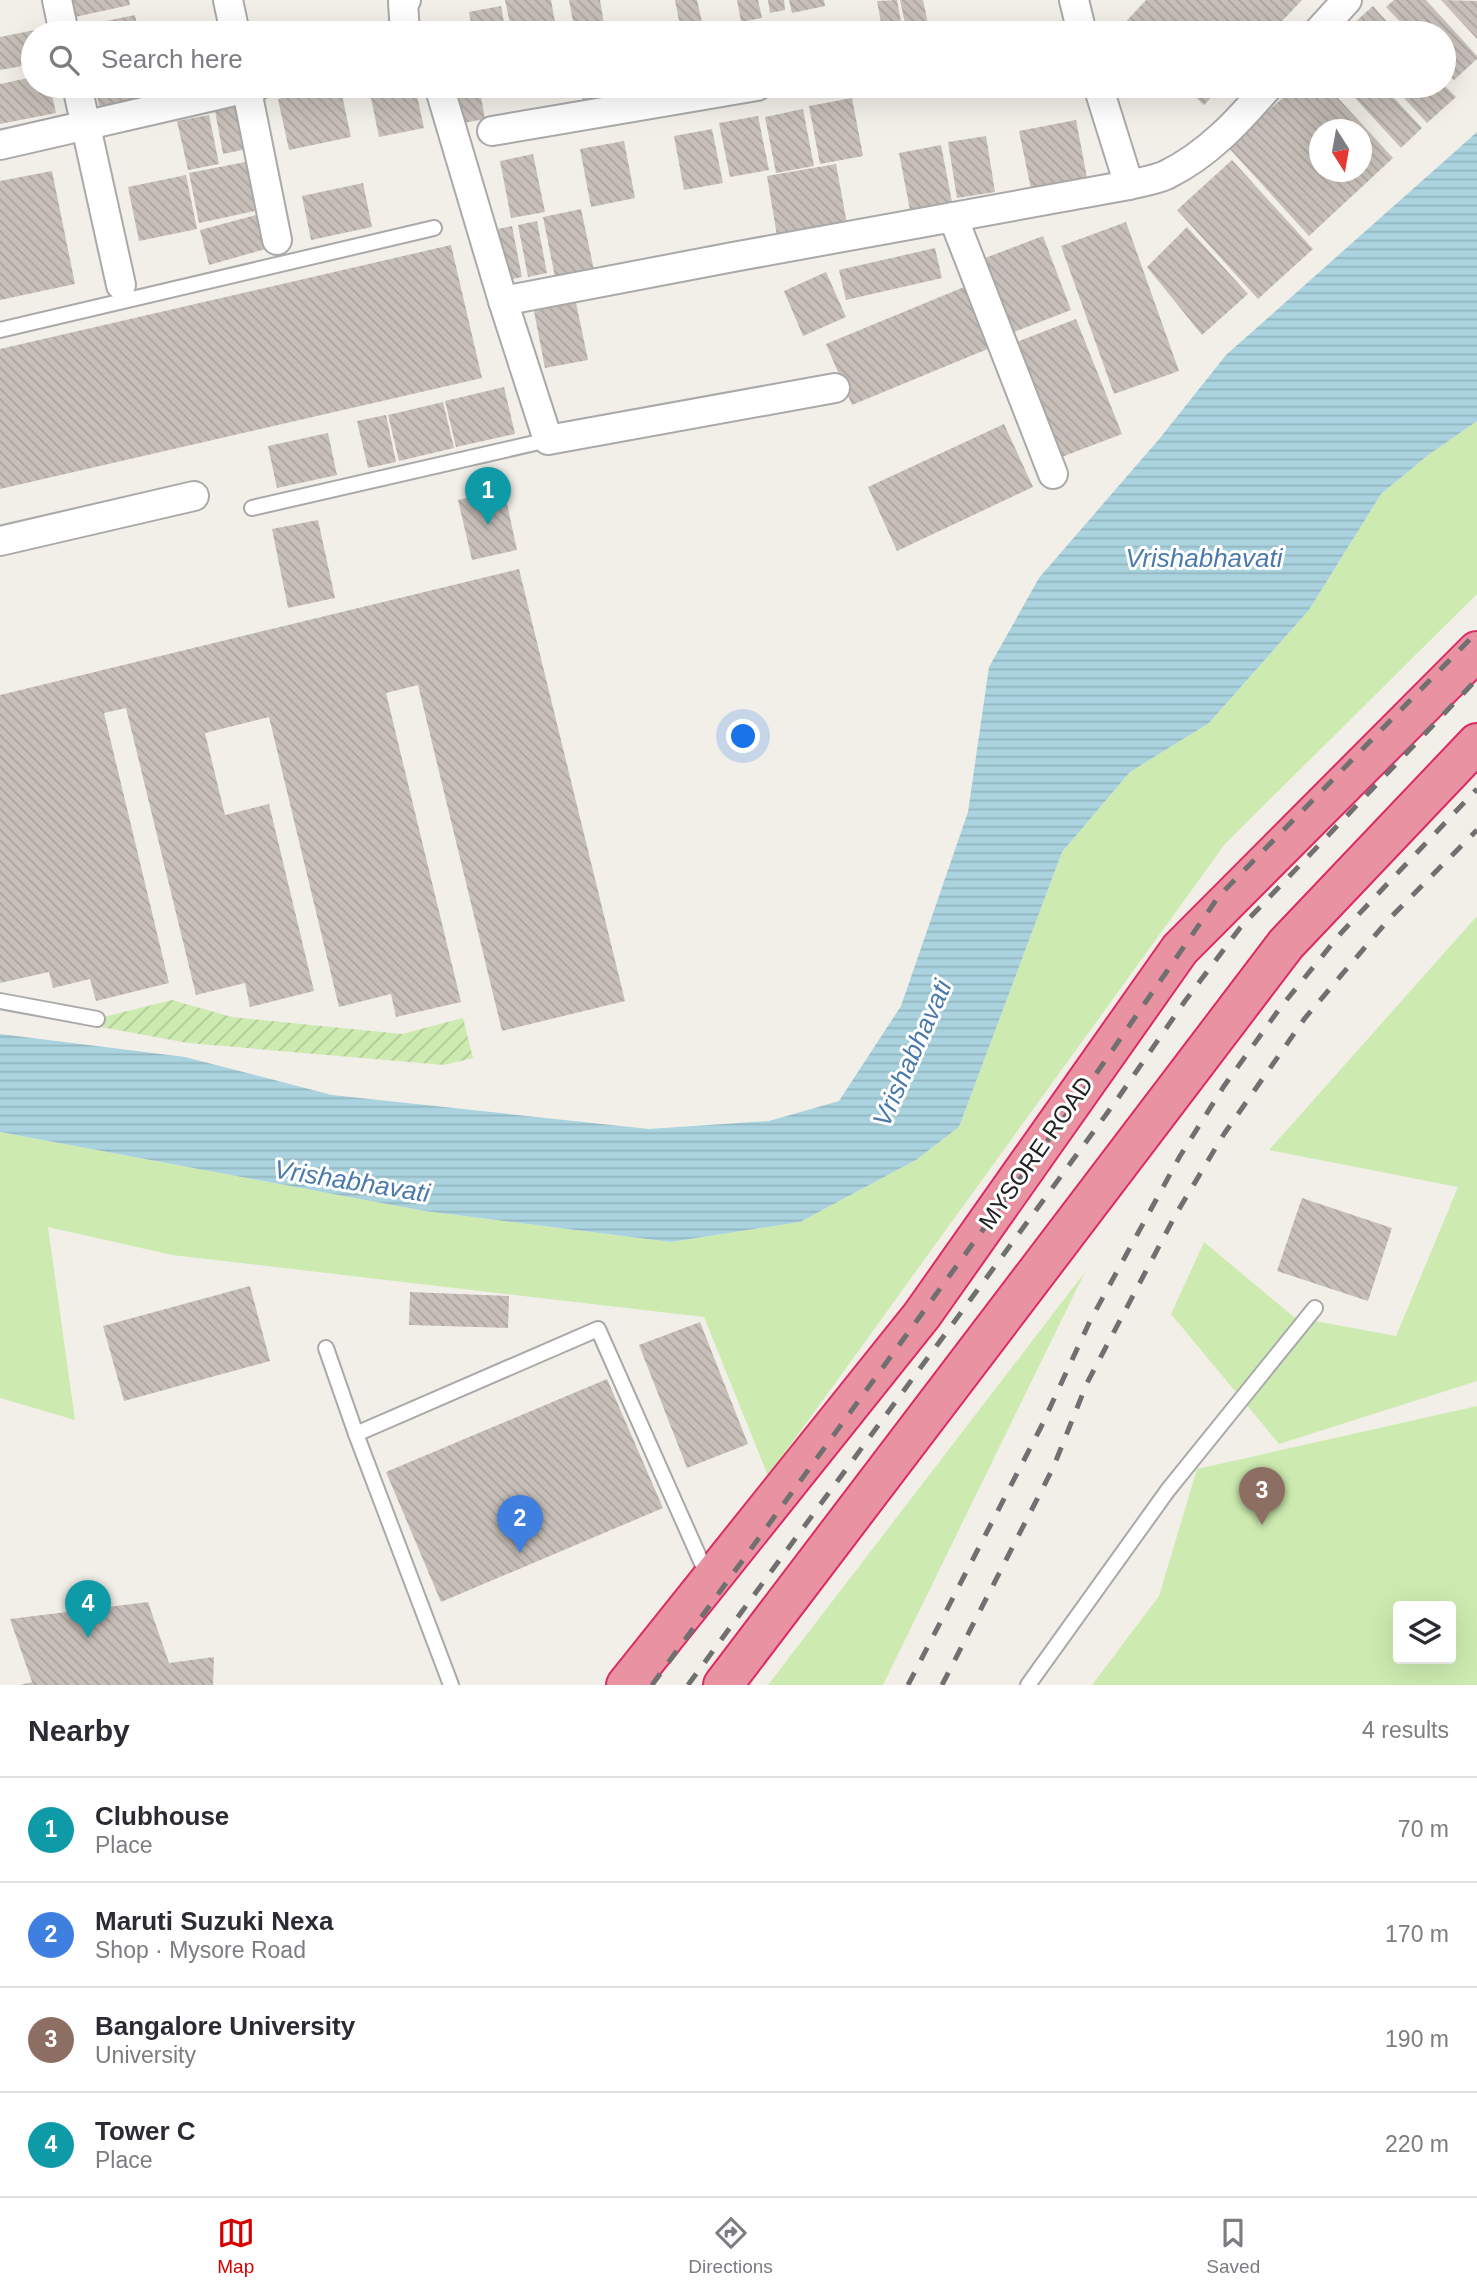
<!DOCTYPE html>
<html lang="en">
<head>
<meta charset="utf-8">
<style>
	:root { --surface:#fff; --page:#f7f7f7; --text:#2b2b33; --muted:#7c7c81; --line:#e1e1e2; --accent:#d40000 }
	body { margin:0; font-family:Arial,sans-serif; background:var(--page); color:var(--text) }
	.controls { position:absolute; right:21px; bottom:21px; display:grid; overflow:hidden; border-radius:7px; box-shadow:0 7px 28px #0002 }
	.controls button { width:63px; height:63px; display:grid; place-items:center; padding:0; border:0; border-bottom:2px solid var(--line); background:var(--surface); color:var(--text); font:35px sans-serif }
	.compass { position:absolute; left:1309px; top:119px; width:63px; height:63px; border-radius:50%; background:var(--surface); box-shadow:0 7px 28px #0002; rotate:169deg }
	.you { position:absolute; left:744px; top:737px; width:24px; height:24px; margin:-18px; border:5px solid #fff; border-radius:50%; background:#1a73e8; box-shadow:0 0 0 10px #1a73e833 }
	.badge { display:grid; place-items:center; width:46px; height:46px; border-radius:50%; background:var(--accent); color:#fff; font-size:23px; font-weight:700 }
	.pin { position:absolute; translate:-50% -58px; filter:drop-shadow(0 2px 4px #0008) }
	.pin::after { content:''; position:absolute; top:37px; width:24px; height:21px; background:inherit; clip-path:polygon(0 0,100% 0,50% 100%) }
	.list { margin:0; padding:0; list-style:none }
	h2 { display:flex; justify-content:space-between; align-items:center; height:91px; margin:0; padding:0 28px; font-size:30px }
	h2 small { font-size:23px; font-weight:400; color:var(--muted) }
	.list li { display:grid; grid-template-columns:46px 1fr auto; gap:21px; align-items:center; box-sizing:border-box; height:105px; padding:0 28px; border-top:2px solid var(--line) }
	.list b { display:block; font-size:26px; white-space:nowrap }
	.list p { margin:0; font-size:23px; white-space:nowrap; color:var(--muted) }
	.list em { font-size:23px; font-style:normal; color:var(--muted) }
	.icon { flex:none; width:38px; height:38px; fill:none; stroke:currentColor; stroke-width:2; stroke-linecap:round; stroke-linejoin:round }
	.map { position:relative; flex:none; width:1477px; height:1685px; overflow:hidden }
	.search { position:absolute; background:var(--surface); box-shadow:0 7px 28px #0002; left:21px; right:21px; top:21px; height:77px; display:flex; align-items:center; gap:18px; box-sizing:border-box; padding:0 24px; border-radius:38px; color:var(--muted); font-size:26px }
	.sheet { height:511px; background:var(--surface) }
	nav { display:flex; justify-content:space-around; align-items:center; box-sizing:border-box; height:98px; border-top:2px solid var(--line); background:var(--surface); font-size:19px; color:var(--muted) }
	nav a { display:grid; justify-items:center; gap:4px }
	nav .on { color:var(--accent) }
	.map>svg:first-child { display:block }
	.grass { fill:#cdebb0; fill-rule:evenodd }
	.garden { fill:url(#garden-furrows) }
	.water { fill:url(#water-rules) }
	.building { fill:url(#building-back-hatch); fill-rule:evenodd }
	.lines { fill:none; stroke-linecap:round; stroke-linejoin:round }
	.lane-casing { stroke:#a9a9a9; stroke-width:18 }
	.street-casing { stroke:#a9a9a9; stroke-width:32 }
	.highway-casing { stroke:#dc2a67; stroke-width:42 }
	.lane { stroke:#fff; stroke-width:14 }
	.street { stroke:#fff; stroke-width:28 }
	.highway { stroke:#e892a2; stroke-width:38 }
	.rail { stroke:#707070; stroke-width:5; stroke-dasharray:14 14; stroke-linecap:butt }
	.labels { text-anchor:middle; stroke-width:6; stroke-linejoin:round; paint-order:stroke }
	.street-label { font-size:24px; fill:#222; stroke:#fff }
	.water-label { font-size:26px; font-style:italic; fill:#4a7aab; stroke:#fff }
</style>
</head>
<body>
<div class="map">
<svg width="1477" height="1685" viewBox="0 0 1477 1685">
	<defs>
		<pattern id="garden-furrows" width="10" height="10" patternUnits="userSpaceOnUse" patternTransform="scale(1.75)"><rect width="10" height="10" fill="#cdebb0"/><path d="M-1 1l2-2M0 10L10 0M9 11l2-2" fill="none" stroke="#b0c997"/></pattern>
		<pattern id="water-rules" width="6" height="5" patternUnits="userSpaceOnUse" patternTransform="scale(1.75)"><rect width="6" height="5" fill="#aad3df"/><path d="M0 2.5h6" fill="none" stroke="#92b5bf"/></pattern>
		<pattern id="building-back-hatch" width="6" height="6" patternUnits="userSpaceOnUse" patternTransform="scale(1.75)"><rect width="6" height="6" fill="#c7bfb8"/><path d="M-1 5l2 2M0 0l6 6M5-1l2 2" fill="none" stroke="#aba49e"/></pattern>
	</defs>
	<rect width="100%" height="100%" fill="#f2efe9"/>
	<g class="grass">
		<path d="M1477 421V594L1225 844 768 1476 704 1317 172 1255 48 1227 75 1420 0 1398V1132L424 1211 671 1242 800 1222 916 1160 959 1127 1062 852 1130 772 1209 723 1309 610 1381 494 1427 456Z"/>
		<path d="M1477 916V1381L1279 1444 1171 1314 1204 1242 1294 1317 1396 1336 1458 1187 1269 1150Z"/>
		<path d="M1085 1272 883 1685H768Z"/>
		<path d="M1477 1406V1685H1092L1159 1596 1197 1469ZM1451 1606V1659H1398V1606Z"/>
	</g>
	<path class="garden" d="M172 1000 232 1017 402 1034 463 1018 473 1058 444 1065 188 1043 79 1023Z"/>
	<path class="water" d="M1477 132V421L1427 456 1381 494 1309 610 1209 723 1130 772 1062 852 959 1127 916 1160 800 1222 671 1242 424 1211 0 1132V1034L185 1057 332 1095 649 1129 769 1121 839 1101 901 1006 968 812 989 667 1039 578 1160 438 1226 355Z"/>
	<g class="building">
		<path d="M72 0H129L130 5 75 17Z"/>
		<path d="M505 0H551L557 33H512Z"/>
		<path d="M569 0H600L605 30 575 33Z"/>
		<path d="M675 0H697L702 22 680 26Z"/>
		<path d="M737 0H758L762 18 741 22Z"/>
		<path d="M768 0H784L785 10 770 13Z"/>
		<path d="M789 0H824L825 6 792 13Z"/>
		<path d="M897 0 903 33H883L877 1Z"/>
		<path d="M900 0H923L930 33H907Z"/>
		<path d="M1146 0H1302L1271 33H1126L1120 28Z"/>
		<path d="M1394 0H1426L1477 56V59L1454 80 1444 70V33H1411L1386 7Z"/>
		<path d="M1441 0 1477 1V39Z"/>
		<path d="M501 6 506 33H473L469 12Z"/>
		<path d="M1373 6 1397 33H1343Z"/>
		<path d="M135 15 139 33H83L82 26Z"/>
		<path d="M307 21 310 33H253V32Z"/>
		<path d="M743 25 745 33H706L705 32Z"/>
		<path d="M35 30 33 64 0 70V37Z"/>
		<path d="M33 77V86H50L56 113 0 124V84Z"/>
		<path d="M95 86H156L157 94 99 106Z"/>
		<path d="M340 86 351 137 289 150 278 99Z"/>
		<path d="M404 86H415L424 128 379 137 370 93Z"/>
		<path d="M455 86H479L485 119 463 123Z"/>
		<path d="M580 86H617L619 99 584 106Z"/>
		<path d="M623 86H654L655 91 625 97Z"/>
		<path d="M1183 86H1222L1204 105Z"/>
		<path d="M1296 86H1327L1393 158 1309 236 1228 147ZM1320 130H1362V172H1320Z"/>
		<path d="M1344 86H1383L1422 128 1401 148Z"/>
		<path d="M1393 86H1445L1456 97 1427 123Z"/>
		<path d="M852 98 863 156 820 164 809 106Z"/>
		<path d="M238 107 247 149 223 154 215 111Z"/>
		<path d="M803 109 814 166 776 173 765 117Z"/>
		<path d="M209 115 219 164 188 170 177 121Z"/>
		<path d="M758 116 769 170 730 177 719 123Z"/>
		<path d="M1076 120 1087 178 1031 189 1019 131Z"/>
		<path d="M712 129 723 183 684 190 674 136Z"/>
		<path d="M986 136 995 192 957 198 948 142Z"/>
		<path d="M624 141 635 198 591 207 580 149Z"/>
		<path d="M941 145 952 202 910 210 899 153Z"/>
		<path d="M533 154 545 212 511 218 500 161Z"/>
		<path d="M1232 160 1313 249 1258 299 1177 210Z"/>
		<path d="M250 161 260 210 199 223 189 173Z"/>
		<path d="M836 164 847 224 777 236 767 176Z"/>
		<path d="M52 171 75 284 0 300V181Z"/>
		<path d="M186 175 197 229 139 241 128 187Z"/>
		<path d="M363 183 372 227 311 240 302 196Z"/>
		<path d="M581 209 594 270 555 277 543 217Z"/>
		<path d="M260 214 269 248 209 265 200 230Z"/>
		<path d="M537 221 547 273 528 277 518 225Z"/>
		<path d="M1126 222 1179 371 1114 394 1061 246Z"/>
		<path d="M512 226 522 277 498 282 488 231Z"/>
		<path d="M1187 227 1248 294 1202 335 1147 267Z"/>
		<path d="M1043 236 1071 310 1006 335 977 261Z"/>
		<path d="M451 245 482 378 0 489V349Z"/>
		<path d="M935 248 942 278 846 300 839 270Z"/>
		<path d="M826 272 846 317 803 336 784 291Z"/>
		<path d="M964 287 990 348 852 405 826 344Z"/>
		<path d="M575 298 588 360 545 368 533 306Z"/>
		<path d="M1076 319 1122 434 1059 458 1014 343Z"/>
		<path d="M504 387 515 434 456 447 445 401Z"/>
		<path d="M443 402 454 448 399 461 388 415Z"/>
		<path d="M386 415 396 462 368 468 357 421Z"/>
		<path d="M1004 424 1033 487 897 551 868 487Z"/>
		<path d="M328 433 337 475 277 488 268 446Z"/>
		<path d="M504 490 517 550 472 560 458 500Z"/>
		<path d="M318 520 335 598 288 608 272 529Z"/>
		<path d="M519 569 625 1001 502 1031 418 685 386 693 461 1002 396 1017 391 994 339 1007 269 717 205 733 225 815 269 804 314 991 250 1007 245 983 196 995 126 708 104 713 169 983 96 1001 90 979 53 988 49 972 0 983V695Z"/>
		<path d="M1302 1198 1392 1228 1368 1301 1277 1271Z"/>
		<path d="M250 1286 270 1361 124 1401 103 1326Z"/>
		<path d="M410 1292 509 1296 508 1328 409 1325Z"/>
		<path d="M700 1322 748 1444 687 1468 639 1345Z"/>
		<path d="M607 1379 663 1508 441 1602 386 1472Z"/>
		<path d="M148 1602 169 1663 214 1657 213 1685H20L32 1682 10 1619Z"/>
	</g>
	<g class="lines">
		<g class="lane-casing">
			<g id="lane">
				<path d="M0 330 434 228"/>
				<path d="M252 508 548 440"/>
				<path d="M0 1001 97 1019"/>
				<path d="M326 1348 356 1434"/>
				<path d="M451 1685 356 1434 598 1329 708 1577"/>
				<path d="M1028 1685 1168 1490 1315 1308"/>
			</g>
		</g>
		<g class="street-casing">
			<g id="street">
				<path d="M57 0 64 33"/>
				<path d="M228 0 235 33"/>
				<path d="M1074 0 1082 33"/>
				<path d="M405 33 403 2 406 0"/>
				<path d="M1317 33 1347 0"/>
				<path d="M77 86 121 285"/>
				<path d="M246 86 277 240"/>
				<path d="M439 86 503 301 733 257 1129 185 1098 86"/>
				<path d="M492 131 757 86"/>
				<path d="M0 145 257 86"/>
				<path d="M1129 185C1141 182 1155 180 1166 175 1209 154 1239 120 1269 86"/>
				<path d="M953 217 1053 474"/>
				<path d="M503 301 548 440 835 388"/>
				<path d="M0 541 194 496"/>
			</g>
		</g>
		<g class="highway-casing">
			<g id="highway">
				<path d="M626 1685 922 1315 1180 949 1477 651"/>
				<path d="M723 1685 1286 944 1477 743"/>
			</g>
		</g>
		<use href="#lane" class="lane"/>
		<use href="#street" class="street"/>
		<use href="#highway" class="highway"/>
		<g class="rail">
			<path d="M652 1685 1091 1081 1219 896 1477 632"/>
			<path d="M688 1685 1116 1101 1185 1001 1240 928 1477 679"/>
			<path d="M908 1685 1041 1427 1090 1321 1180 1156 1224 1086 1280 1008 1341 933 1477 789"/>
			<path d="M942 1685 1053 1468 1087 1383 1176 1214 1224 1134 1305 1018 1389 919 1477 830"/>
		</g>
	</g>
	<g class="labels">
		<g class="street-label">
			<text transform="translate(1036 1153) rotate(-55)" y="8">MYSORE ROAD</text>
		</g>
		<g class="water-label">
			<text x="1204" y="567">Vrishabhavati</text>
			<text transform="translate(912 1053) rotate(-66)" y="9">Vrishabhavati</text>
			<text transform="translate(352 1181) rotate(9)" y="9">Vrishabhavati</text>
		</g>
	</g>
</svg>
<div class="controls">
<button><svg class="icon" aria-label="layers" viewBox="0 0 24 24"><path d="M12 4l9 5-9 5-9-5zM3 14l9 5 9-5"/></svg></button>
</div>
<svg class="compass" viewBox="-18 -18 36 36"><path d="M0-13l5 13h-10z" fill="#e53935"/><path d="M0 13l5-13h-10z" fill="#7c7c81"/></svg>
<div class="you"></div>
<div class="pin badge" style="left:488px;top:525px;background:#0f9aa8">1</div>
<div class="pin badge" style="left:520px;top:1553px;background:#3f7fe0">2</div>
<div class="pin badge" style="left:1262px;top:1525px;background:#8d6e63">3</div>
<div class="pin badge" style="left:88px;top:1638px;background:#0f9aa8">4</div>
<div class="search"><svg class="icon" aria-label="search" viewBox="0 0 24 24"><circle cx="10" cy="10" r="6"/><path d="M15 15l6 6"/></svg>Search here</div>
</div>
<section class="sheet">
<h2>Nearby<small>4 results</small></h2>
<ul class="list">
<li><span class="badge" style="background:#0f9aa8">1</span><div><b>Clubhouse</b><p>Place</p></div><em>70 m</em></li>
<li><span class="badge" style="background:#3f7fe0">2</span><div><b>Maruti Suzuki Nexa</b><p>Shop · Mysore Road</p></div><em>170 m</em></li>
<li><span class="badge" style="background:#8d6e63">3</span><div><b>Bangalore University</b><p>University</p></div><em>190 m</em></li>
<li><span class="badge" style="background:#0f9aa8">4</span><div><b>Tower C</b><p>Place</p></div><em>220 m</em></li>
</ul>
</section>
<nav>
<a class="on"><svg class="icon" aria-label="map" viewBox="0 0 24 24"><path d="M3 6l6-2 6 2 6-2v14l-6 2-6-2-6 2zM9 4v14M15 6v14"/></svg>Map</a>
<a><svg class="icon" aria-label="directions" viewBox="0 0 24 24"><path d="M12 3l9 9-9 9-9-9zM9 14v-3h6M13 9l2 2-2 2"/></svg>Directions</a>
<a><svg class="icon" aria-label="saved" viewBox="0 0 24 24"><path d="M7 4h10v16l-5-4-5 4z"/></svg>Saved</a>
</nav>
</body>
</html>
